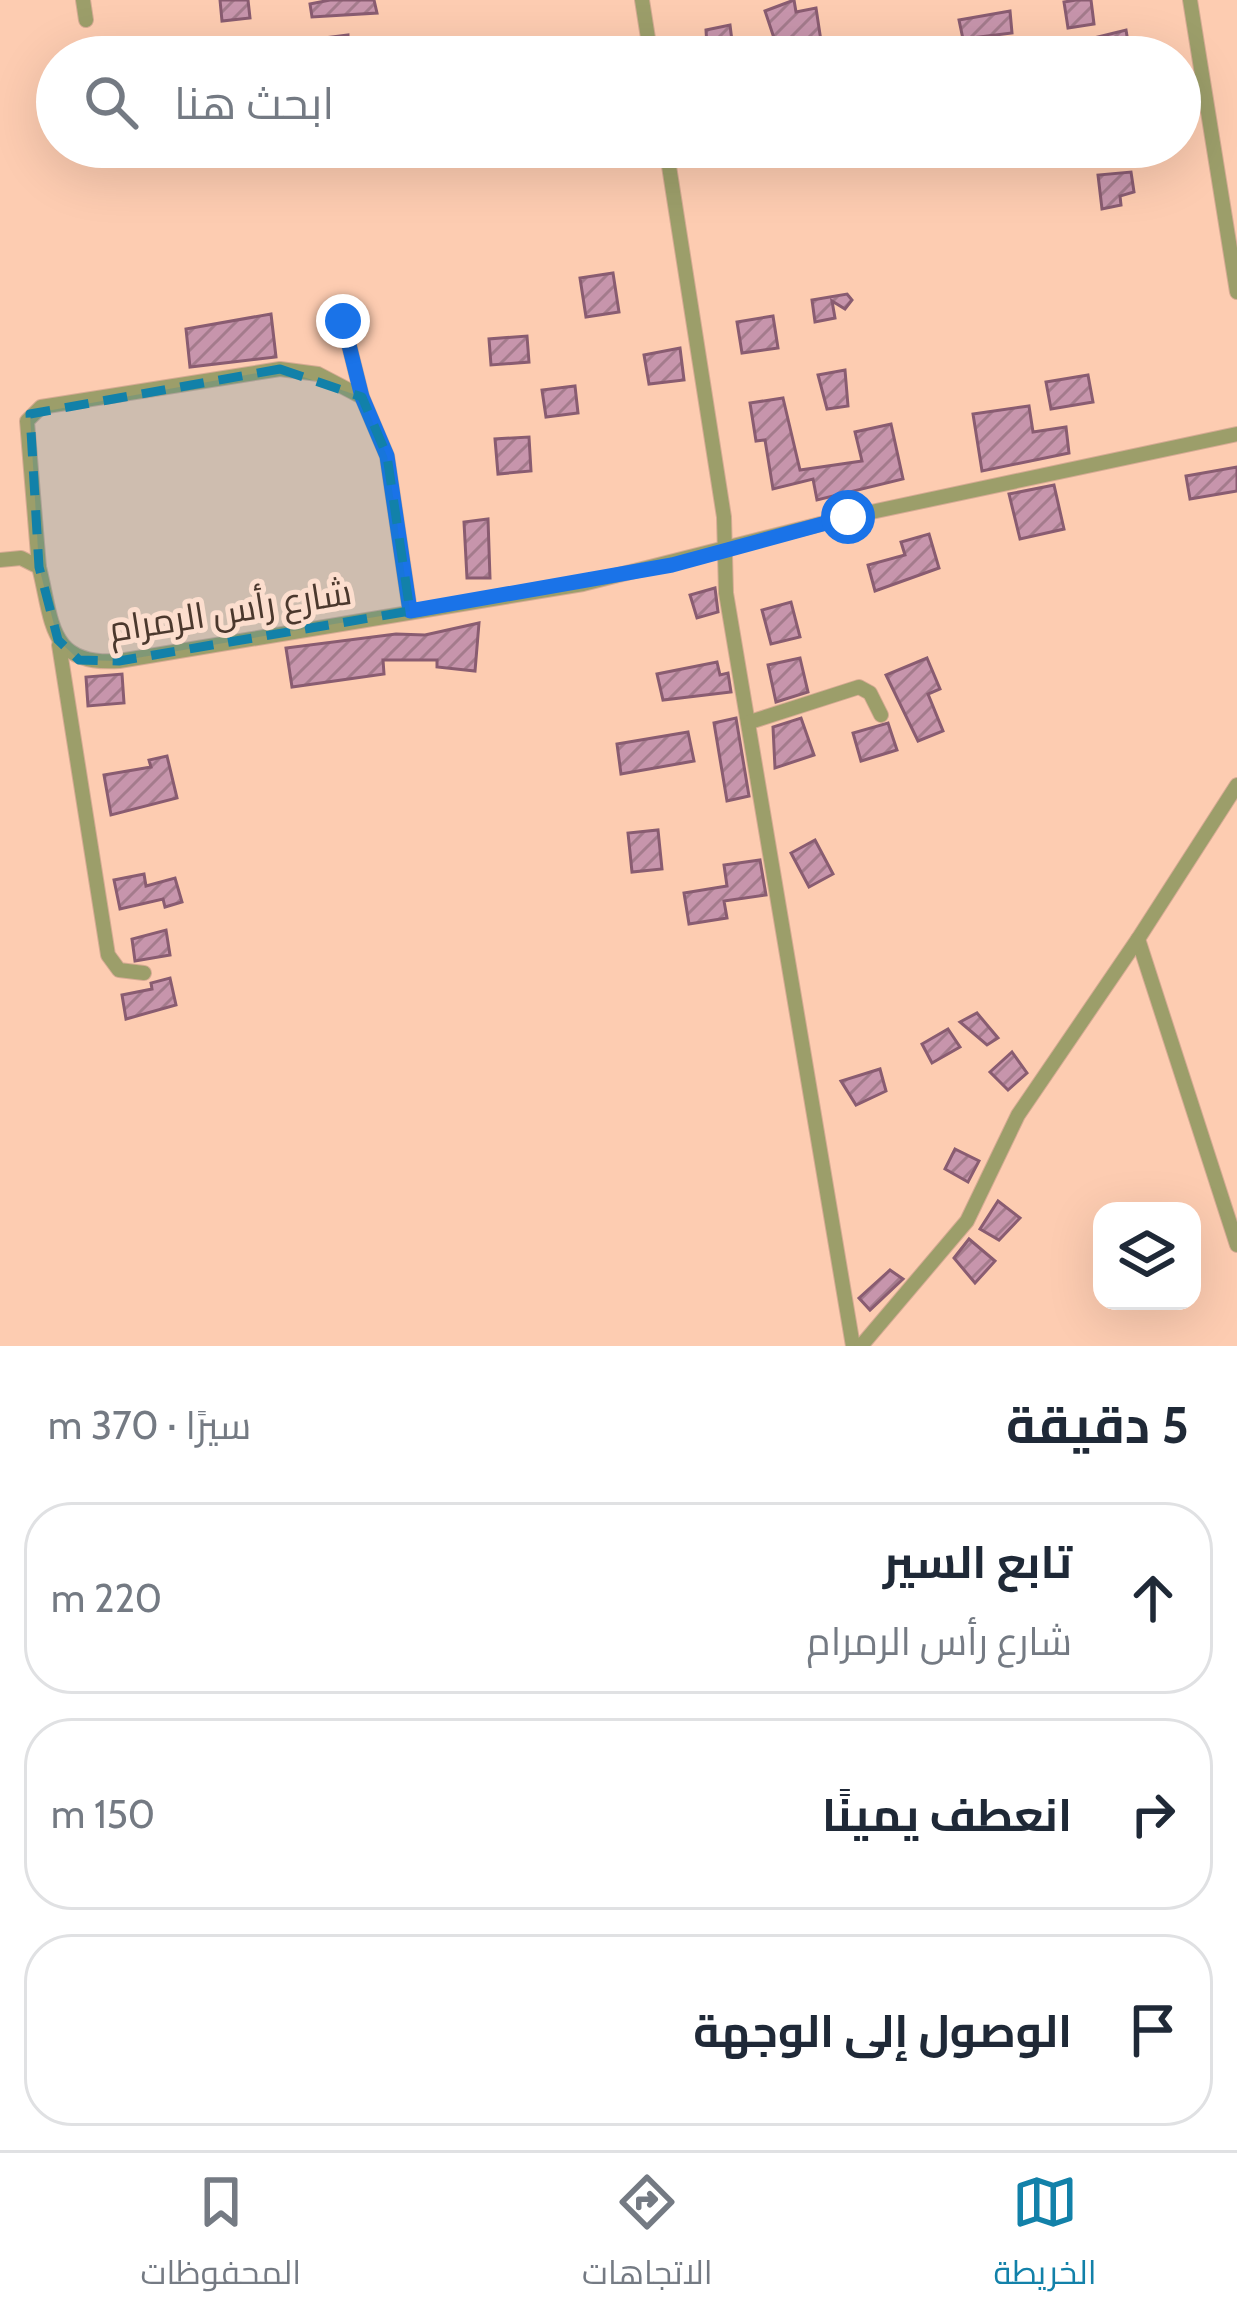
<!DOCTYPE html>
<html lang="ar">
<head>
<meta charset="utf-8">
<style>
	:root { --surface:#fff; --page:#f2f2f3; --text:#1f2937; --muted:#747a83; --line:#e0e1e3; --accent:#1281a9 }
	body { margin:0; font-family:Cabin,Cairo,sans-serif; background:var(--page); color:var(--text); direction:rtl }
	.controls { position:absolute; right:36px; bottom:36px; display:grid; overflow:hidden; border-radius:24px; box-shadow:0 12px 48px #0002 }
	.controls button { width:108px; height:108px; display:grid; place-items:center; padding:0; border:0; border-bottom:3px solid var(--line); background:var(--surface); color:var(--text); font:60px sans-serif }
	.stop { position:absolute; width:36px; height:36px; margin:-27px; border:9px solid #1a73e8; border-radius:50%; background:#fff }
	.stop.end { background:#1a73e8; border-color:#fff; box-shadow:0 3px 12px #0008 }
	.list { margin:0; padding:0; list-style:none }
	h2 { display:flex; justify-content:space-between; align-items:center; height:156px; margin:0; padding:0 48px; font-size:51px }
	h2 small { font-size:39px; font-weight:400; color:var(--muted) }
	.list li { display:grid; grid-template-columns:78px 1fr auto; gap:36px; align-items:center; box-sizing:border-box; height:192px; margin:0 24px 24px; padding:0 24px; border:3px solid var(--line); border-radius:48px }
	.list b { display:block; font-size:45px; white-space:nowrap }
	.list p { margin:0; font-size:39px; white-space:nowrap; color:var(--muted) }
	.list em { font-size:39px; font-style:normal; color:var(--muted) }
	.icon { flex:none; width:66px; height:66px; fill:none; stroke:currentColor; stroke-width:2; stroke-linecap:round; stroke-linejoin:round }
	.map { position:relative; flex:none; width:1237px; height:1346px; overflow:hidden; direction:ltr }
	.search { position:absolute; background:var(--surface); box-shadow:0 12px 48px #0002; left:36px; right:36px; top:36px; height:132px; display:flex; align-items:center; gap:30px; box-sizing:border-box; padding:0 42px; border-radius:66px; color:var(--muted); font-size:45px }
	.sheet { height:804px; background:var(--surface) }
	nav { display:flex; justify-content:space-around; align-items:center; box-sizing:border-box; height:168px; border-top:3px solid var(--line); background:var(--surface); font-size:33px; color:var(--muted) }
	nav a { display:grid; justify-items:center; gap:6px }
	nav .on { color:var(--accent) }
	.map>svg:first-child { display:block }
	.building { fill:url(#building-hatch); stroke:#895c71; stroke-width:3 }
	.lines { fill:none; stroke-linecap:round; stroke-linejoin:round }
	.minor-casing { stroke:#d6ab94; stroke-width:16 }
	.minor { stroke:#9c9e6a; stroke-width:14 }
	.route { stroke:#1a73e8; stroke-width:15 }
	.marked { fill:#1281a9; fill-opacity:0.2; stroke:#1281a9; stroke-width:9; stroke-dasharray:24 15; stroke-linejoin:round }
	.labels { text-anchor:middle; stroke-width:10; stroke-linejoin:round; paint-order:stroke }
	.street-label { font-size:36px; fill:#4b382d; stroke:#fcdece }
</style>
</head>
<body>
<div class="map">
<svg width="1237" height="1346" viewBox="0 0 1237 1346">
	<defs>
		<pattern id="building-hatch" width="6" height="6" patternUnits="userSpaceOnUse" patternTransform="scale(3)"><rect width="6" height="6" fill="#c795ac"/><path d="M-1 1l2-2M0 6l6-6M5 7l2-2" fill="none" stroke="#a47b8c"/></pattern>
	</defs>
	<rect width="100%" height="100%" fill="#fdccb1"/>
	<g class="building">
		<path d="M220 0H248L250 18 222 21Z"/>
		<path d="M330 0H374L377 13 312 17 310 4Z"/>
		<path d="M794 0 796 12 816 8 821 41 777 47 765 11Z"/>
		<path d="M1076 0H1091L1094 24 1068 28 1064 2Z"/>
		<path d="M1010 11 1012 33 963 39 959 20Z"/>
		<path d="M730 25 734 57H682L681 51 707 47 706 30Z"/>
		<path d="M1126 30 1128 42 1145 40 1148 57H1110L1109 50 1091 55 1090 39Z"/>
		<path d="M348 35 349 57H320L316 39Z"/>
		<path d="M298 39 299 57H268L267 44Z"/>
		<path d="M1131 172 1134 192 1120 196 1121 205 1102 209 1098 175Z"/>
		<path d="M613 273 619 312 586 317 580 278Z"/>
		<path d="M847 294 852 300 845 309 832 301 835 318 815 322 812 300Z"/>
		<path d="M271 314 276 357 190 367 186 329Z"/>
		<path d="M773 316 778 348 742 353 737 322Z"/>
		<path d="M527 336 529 362 491 365 489 339Z"/>
		<path d="M680 348 684 380 649 384 644 355Z"/>
		<path d="M845 370 848 406 827 409 818 375Z"/>
		<path d="M1088 375 1093 402 1051 409 1046 382Z"/>
		<path d="M575 386 578 413 546 417 542 390Z"/>
		<path d="M783 398 800 470 862 461 855 432 891 424 903 479 817 500 813 479 773 489 765 440 756 441 750 403Z"/>
		<path d="M1029 406 1033 432 1066 427 1069 453 982 471 973 414Z"/>
		<path d="M529 437 531 471 498 474 495 439Z"/>
		<path d="M1237 467V491L1190 499 1186 476Z"/>
		<path d="M1054 485 1064 529 1020 539 1009 494Z"/>
		<path d="M488 519 490 578H467L464 522Z"/>
		<path d="M929 534 939 568 875 591 868 565 905 555 901 542Z"/>
		<path d="M715 588 718 612 697 618 690 595Z"/>
		<path d="M791 602 800 637 771 644 762 610Z"/>
		<path d="M479 623 475 671 437 667V660H383L384 674 292 687 286 648 396 634 425 635Z"/>
		<path d="M800 658 808 692 776 702 768 665Z"/>
		<path d="M927 658 940 689 928 694 943 731 918 741 886 675Z"/>
		<path d="M717 662 720 675 728 673 731 692 663 700 657 674Z"/>
		<path d="M122 674 124 703 88 706 86 677Z"/>
		<path d="M736 718 749 796 727 801 714 723Z"/>
		<path d="M801 718 814 755 775 768 773 727Z"/>
		<path d="M888 723 897 750 861 761 853 733Z"/>
		<path d="M688 732 694 761 621 774 617 744Z"/>
		<path d="M167 756 177 798 111 815 104 775 151 767 149 760Z"/>
		<path d="M658 830 662 869 632 872 628 833Z"/>
		<path d="M815 840 833 874 809 887 791 853Z"/>
		<path d="M760 860 766 895 724 901 727 918 689 924 684 893 727 886 724 865Z"/>
		<path d="M144 874 146 886 175 878 182 902 165 907 163 899 120 909 114 880Z"/>
		<path d="M166 930 170 955 135 961 132 939Z"/>
		<path d="M170 978 176 1005 126 1019 122 995 152 989 151 983Z"/>
		<path d="M977 1013 998 1038 987 1045 960 1022Z"/>
		<path d="M948 1029 960 1047 932 1063 922 1044Z"/>
		<path d="M1012 1052 1027 1073 1008 1090 990 1072Z"/>
		<path d="M880 1069 886 1091 856 1105 841 1081Z"/>
		<path d="M955 1149 979 1161 968 1182 945 1169Z"/>
		<path d="M998 1201 1020 1218 999 1240 980 1229Z"/>
		<path d="M969 1239 995 1261 975 1283 954 1258Z"/>
		<path d="M890 1270 903 1279 870 1310 859 1298Z"/>
	</g>
	<g class="lines">
		<g class="minor-casing">
			<g id="minor">
				<path d="M83 0 86 20"/>
				<path d="M642 0 651 57"/>
				<path d="M1190 0 1237 292"/>
				<path d="M1071 55V57"/>
				<path d="M1180 91 1202 87"/>
				<path d="M666 147 724 517 726 593 853 1346"/>
				<path d="M343 321 362 397 387 456 410 611"/>
				<path d="M0 560 21 558 39 567C53 622 48 666 119 661L583 584 848 517 1237 434"/>
				<path d="M39 567 27 421 41 407 280 369 318 374 362 397"/>
				<path d="M59 645 108 955 119 970 144 973"/>
				<path d="M750 722 859 687 870 693 881 715"/>
				<path d="M1237 785 1138 939 1237 1245"/>
				<path d="M861 1346 967 1221 1018 1115 1138 939"/>
			</g>
		</g>
		<use href="#minor" class="minor"/>
	</g>
	<g class="lines">
		<path class="route" d="M343 321 362 397 387 456 410 611 672 565 848 517"/>
	</g>
	<path class="marked" d="M280 369 362 397 387 456 410 611 119 661 79 660 58 640 39 567 30 414Z"/>
	<g class="labels">
		<g class="street-label">
			<text transform="translate(230 610) rotate(-9)" y="13">شارع رأس الرمرام</text>
		</g>
	</g>
</svg>
<div class="controls">
<button><svg class="icon" aria-label="layers" viewBox="0 0 24 24"><path d="M12 4l9 5-9 5-9-5zM3 14l9 5 9-5"/></svg></button>
</div>
<div class="stop" style="left:848px;top:517px"></div>
<div class="stop end" style="left:343px;top:321px"></div>
<div class="search"><svg class="icon" aria-label="search" viewBox="0 0 24 24"><circle cx="10" cy="10" r="6"/><path d="M15 15l6 6"/></svg>ابحث هنا</div>
</div>
<section class="sheet">
<h2>5 دقيقة<small>سيرًا · 370 m</small></h2>
<ul class="list">
<li><svg class="icon" aria-label="ahead" viewBox="0 0 24 24"><path d="M12 20V5M6 11l6-6 6 6"/></svg><div><b>تابع السير</b><p>شارع رأس الرمرام</p></div><em>220 m</em></li>
<li><svg class="icon" aria-label="right" viewBox="0 0 24 24"><path d="M7 20v-9h11M14 6l5 5-5 5"/></svg><div><b>انعطف يمينًا</b></div><em>150 m</em></li>
<li><svg class="icon" aria-label="arrive" viewBox="0 0 24 24"><path d="M6 21V4h12l-3 4 3 4H6"/></svg><div><b>الوصول إلى الوجهة</b></div></li>
</ul>
</section>
<nav>
<a class="on"><svg class="icon" aria-label="map" viewBox="0 0 24 24"><path d="M3 6l6-2 6 2 6-2v14l-6 2-6-2-6 2zM9 4v14M15 6v14"/></svg>الخريطة</a>
<a><svg class="icon" aria-label="directions" viewBox="0 0 24 24"><path d="M12 3l9 9-9 9-9-9zM9 14v-3h6M13 9l2 2-2 2"/></svg>الاتجاهات</a>
<a><svg class="icon" aria-label="saved" viewBox="0 0 24 24"><path d="M7 4h10v16l-5-4-5 4z"/></svg>المحفوظات</a>
</nav>
</body>
</html>
